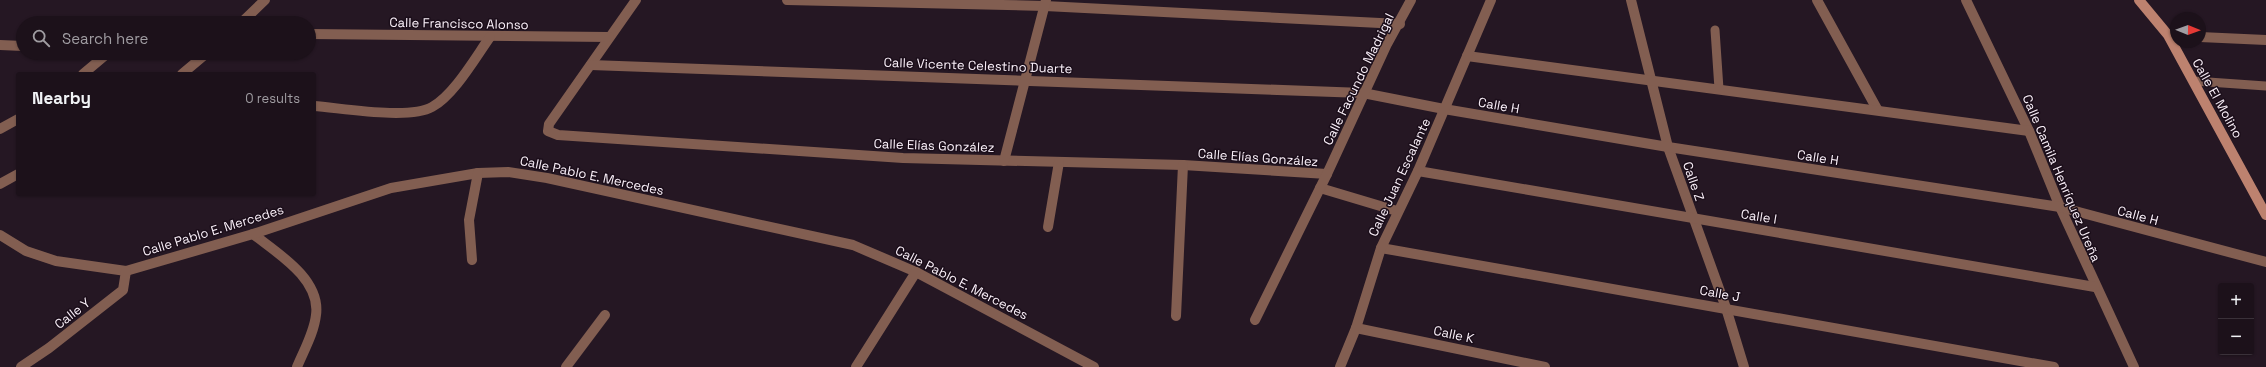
<!DOCTYPE html>
<html lang="en">
<head>
<meta charset="utf-8">
<style>
	:root { --surface:#1c111a; --page:#251a23; --text:#f1f3f6; --muted:#a09da2; --line:#3a3139 }
	body { margin:0; font-family:"Space Grotesk",sans-serif; background:var(--page); color:var(--text) }
	.controls { position:absolute; right:12px; bottom:12px; display:grid; overflow:hidden; border-radius:4px; box-shadow:0 1px 3px #0004 }
	.controls button { width:36px; height:36px; display:grid; place-items:center; padding:0; border:0; border-bottom:1px solid var(--line); background:var(--surface); color:var(--text); font:20px sans-serif }
	.compass { position:absolute; left:2170px; top:12px; width:36px; height:36px; border-radius:50%; background:var(--surface); box-shadow:0 1px 3px #0004; rotate:91deg }
	.list { margin:0; padding:0; list-style:none }
	h2 { display:flex; justify-content:space-between; align-items:center; height:52px; margin:0; padding:0 16px; font-size:17px }
	h2 small { font-size:13px; font-weight:400; color:var(--muted) }
	.icon { flex:none; width:22px; height:22px; fill:none; stroke:currentColor; stroke-width:2; stroke-linecap:round; stroke-linejoin:round }
	.map { position:relative; flex:none; width:2266px; height:367px; overflow:hidden }
	.search { position:absolute; background:var(--surface); box-shadow:0 1px 3px #0004; left:16px; top:16px; width:300px; height:44px; display:flex; align-items:center; gap:10px; box-sizing:border-box; padding:0 14px; border-radius:22px; color:var(--muted); font-size:15px }
	.panel { position:absolute; background:var(--surface); box-shadow:0 1px 3px #0004; left:16px; top:72px; width:300px; height:124px; border-radius:4px }
	.map>svg:first-child { display:block }
	.lines { fill:none; stroke-linecap:round; stroke-linejoin:round }
	.lane { stroke:#825e51; stroke-width:9 }
	.street { stroke:#825e51; stroke-width:10 }
	.secondary { stroke:#bd826f; stroke-width:10 }
	.labels { text-anchor:middle; stroke-width:3; stroke-linejoin:round; paint-order:stroke }
	.street-label { font-size:13px; fill:#fbf1fa; stroke:#1b0e1a }
</style>
</head>
<body>
<div class="map">
<svg width="2266" height="367" viewBox="0 0 2266 367">
	<rect width="100%" height="100%" fill="#251723"/>
	<g class="lines">
		<g class="lane">
			<path d="M1715 30 1719 89"/>
			<path d="M2194 81 2266 86"/>
		</g>
		<g class="street">
			<path d="M636 0 549 124 548 131 558 135 903 158 1183 165 1327 174"/>
			<path d="M787 0 1045 6 1400 24"/>
			<path d="M1631 0 1668 147 1726 308 1744 367"/>
			<path d="M1817 0 1877 109"/>
			<path d="M1966 0 2029 131 2060 207 2134 367"/>
			<path d="M241 23 265 0"/>
			<path d="M309 34 609 37"/>
			<path d="M2200 37 2266 40"/>
			<path d="M0 45 23 46"/>
			<path d="M1467 56 2029 131"/>
			<path d="M591 65 1363 93 1444 109 1668 147 2060 207 2266 262"/>
			<path d="M83 74 108 53"/>
			<path d="M182 74 207 53"/>
			<path d="M314 106C342 108 409 120 432 107 454 95 475 58 490 37"/>
			<path d="M0 129 18 119"/>
			<path d="M1004 161 1046 0"/>
			<path d="M1418 171 2095 287"/>
			<path d="M0 184 18 174"/>
			<path d="M1320 188 1397 211"/>
			<path d="M1048 227 1059 162"/>
			<path d="M253 234C277 253 321 279 316 315 314 333 304 350 297 367"/>
			<path d="M0 235 26 251 56 261 126 271 253 234 391 188 478 173 508 172 547 178 853 245 916 272 1094 367"/>
			<path d="M1381 248 2054 367"/>
			<path d="M472 260 469 220 478 173"/>
			<path d="M1176 316 1183 165"/>
			<path d="M1255 320 1327 174 1387 44 1411 0"/>
			<path d="M1356 328 1545 367"/>
			<path d="M21 367 49 348 123 290 126 271"/>
			<path d="M566 367 605 315"/>
			<path d="M856 367 916 272"/>
			<path d="M1340 367 1356 328 1381 248 1418 171 1491 0"/>
		</g>
		<path class="secondary" d="M2139 0 2168 35 2266 215"/>
	</g>
	<g class="labels">
		<g class="street-label">
			<text transform="translate(459 23) rotate(1)" y="5">Calle Francisco Alonso</text>
			<text transform="translate(978 65) rotate(2)" y="5">Calle Vicente Celestino Duarte</text>
			<text transform="translate(1358 79) rotate(-64)" y="5">Calle Facundo Madrigal</text>
			<text transform="translate(2218 98) rotate(61)" y="5">Calle El Molino</text>
			<text transform="translate(1499 105) rotate(10)" y="5">Calle H</text>
			<text transform="translate(934 145) rotate(2)" y="5">Calle Elías González</text>
			<text transform="translate(1258 157) rotate(4)" y="5">Calle Elías González</text>
			<text transform="translate(1818 157) rotate(9)" y="5">Calle H</text>
			<text transform="translate(592 175) rotate(12)" y="5">Calle Pablo E. Mercedes</text>
			<text transform="translate(1399 177) rotate(-65)" y="5">Calle Juan Escalante</text>
			<text transform="translate(2062 178) rotate(67)" y="5">Calle Camila Henríquez Ureña</text>
			<text transform="translate(1694 181) rotate(71)" y="5">Calle Z</text>
			<text transform="translate(2138 215) rotate(15)" y="5">Calle H</text>
			<text transform="translate(1759 216) rotate(9)" y="5">Calle I</text>
			<text transform="translate(213 230) rotate(-17)" y="5">Calle Pablo E. Mercedes</text>
			<text transform="translate(962 282) rotate(27)" y="5">Calle Pablo E. Mercedes</text>
			<text transform="translate(1720 293) rotate(10)" y="5">Calle J</text>
			<text transform="translate(72 313) rotate(-38)" y="5">Calle Y</text>
			<text transform="translate(1454 334) rotate(12)" y="5">Calle K</text>
		</g>
	</g>
</svg>
<div class="controls">
<button>+</button>
<button>−</button>
</div>
<svg class="compass" viewBox="-18 -18 36 36"><path d="M0-13l5 13h-10z" fill="#e53935"/><path d="M0 13l5-13h-10z" fill="#a09da2"/></svg>
<div class="search"><svg class="icon" aria-label="search" viewBox="0 0 24 24"><circle cx="10" cy="10" r="6"/><path d="M15 15l6 6"/></svg>Search here</div>
<section class="panel">
<h2>Nearby<small>0 results</small></h2>
<ul class="list">
</ul>
</section>
</div>
</body>
</html>
